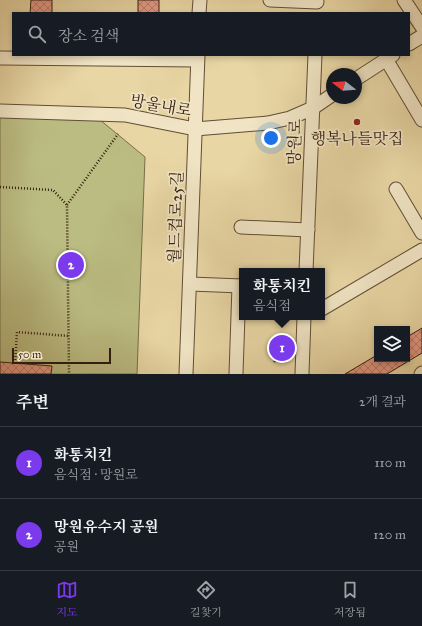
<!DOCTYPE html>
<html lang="ko">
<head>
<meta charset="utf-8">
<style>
	:root { --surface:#171b24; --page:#242831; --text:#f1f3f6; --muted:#9ea1a6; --line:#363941; --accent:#7c3aed }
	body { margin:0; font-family:"IM FELL Great Primer","Noto Serif KR",serif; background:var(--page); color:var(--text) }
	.controls { position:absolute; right:12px; bottom:12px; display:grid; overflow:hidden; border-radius:0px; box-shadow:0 2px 6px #0003 }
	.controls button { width:36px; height:36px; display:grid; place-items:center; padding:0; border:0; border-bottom:1px solid var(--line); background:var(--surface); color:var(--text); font:20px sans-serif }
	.compass { position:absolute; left:326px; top:68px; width:36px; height:36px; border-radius:50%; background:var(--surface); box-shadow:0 2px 6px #0003; rotate:287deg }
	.scale { position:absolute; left:12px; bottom:10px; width:99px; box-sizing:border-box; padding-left:4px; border:2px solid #351f10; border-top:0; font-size:11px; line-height:14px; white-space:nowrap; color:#351f10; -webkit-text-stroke:3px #f0e4c4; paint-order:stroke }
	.you { position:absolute; left:271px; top:138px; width:14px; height:14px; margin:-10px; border:3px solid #fff; border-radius:50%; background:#1a73e8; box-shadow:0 0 0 6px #1a73e833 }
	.badge { display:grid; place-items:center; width:26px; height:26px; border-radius:50%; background:var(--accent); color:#fff; font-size:13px; font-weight:700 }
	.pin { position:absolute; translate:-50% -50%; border:2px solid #fff; box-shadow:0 1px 4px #0006 }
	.popup { position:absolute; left:239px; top:268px; width:86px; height:52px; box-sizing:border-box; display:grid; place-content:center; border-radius:0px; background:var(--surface); filter:drop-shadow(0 1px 3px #0005); font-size:13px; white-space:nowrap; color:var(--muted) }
	.popup b { font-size:15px; color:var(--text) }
	.popup::after { content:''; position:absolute; left:50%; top:100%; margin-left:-8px; border:8px solid transparent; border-top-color:var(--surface) }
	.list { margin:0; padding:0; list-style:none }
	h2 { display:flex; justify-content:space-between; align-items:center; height:52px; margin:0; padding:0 16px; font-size:17px }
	h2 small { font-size:13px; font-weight:400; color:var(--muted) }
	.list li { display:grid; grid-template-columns:26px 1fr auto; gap:12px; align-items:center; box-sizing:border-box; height:72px; padding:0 16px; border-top:1px solid var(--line) }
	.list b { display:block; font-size:15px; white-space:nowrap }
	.list p { margin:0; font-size:13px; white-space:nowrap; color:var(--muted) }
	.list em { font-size:13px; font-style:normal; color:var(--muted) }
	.icon { flex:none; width:22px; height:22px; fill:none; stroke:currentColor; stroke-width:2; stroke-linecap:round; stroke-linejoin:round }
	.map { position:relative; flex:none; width:422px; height:374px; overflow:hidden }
	.search { position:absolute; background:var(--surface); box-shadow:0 2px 6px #0003; left:12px; right:12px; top:12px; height:44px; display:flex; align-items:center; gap:10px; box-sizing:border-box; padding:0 14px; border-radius:0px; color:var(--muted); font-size:15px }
	.sheet { height:196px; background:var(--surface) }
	nav { display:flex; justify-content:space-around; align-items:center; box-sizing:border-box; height:56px; border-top:1px solid var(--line); background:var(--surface); font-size:11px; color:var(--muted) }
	nav a { display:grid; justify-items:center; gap:2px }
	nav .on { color:var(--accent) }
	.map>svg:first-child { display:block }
	.green { fill:#bbbc82; stroke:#786e49 }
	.building { fill:url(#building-cross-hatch); stroke:#351f10 }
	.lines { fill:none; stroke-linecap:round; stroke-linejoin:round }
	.minor-casing { stroke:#624d35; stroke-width:15 }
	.path { stroke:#351f10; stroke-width:2.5; stroke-dasharray:1 2; stroke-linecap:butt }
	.minor { stroke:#f0e4c4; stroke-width:13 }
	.poi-dot { fill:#8f2418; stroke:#f0e4c4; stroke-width:1.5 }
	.labels { text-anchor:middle; stroke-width:3.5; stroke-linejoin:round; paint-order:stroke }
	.street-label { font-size:16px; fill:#351f10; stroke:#f0e4c4 }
	.poi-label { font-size:16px; fill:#351f10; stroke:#f0e4c4 }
</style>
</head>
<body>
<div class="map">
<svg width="422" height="374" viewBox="0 0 422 374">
	<defs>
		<pattern id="building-cross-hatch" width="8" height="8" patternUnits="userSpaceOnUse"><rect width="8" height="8" fill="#e49984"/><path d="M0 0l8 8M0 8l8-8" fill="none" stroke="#ba7c6b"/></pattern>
	</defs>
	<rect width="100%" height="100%" fill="#e8d6a4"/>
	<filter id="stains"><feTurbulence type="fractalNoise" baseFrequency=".005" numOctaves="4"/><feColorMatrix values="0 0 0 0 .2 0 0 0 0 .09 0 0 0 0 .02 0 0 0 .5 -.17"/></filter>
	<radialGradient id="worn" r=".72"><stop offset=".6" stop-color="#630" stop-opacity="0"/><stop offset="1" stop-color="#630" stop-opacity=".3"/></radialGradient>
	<path class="green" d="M0 113 99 119 145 157 137 374H0Z"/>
	<g class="building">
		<path d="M31 0H52V13H30Z"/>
		<rect x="138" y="0" width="21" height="13"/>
		<path d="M422 328V353L387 374H345L377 355V359H407V337Z"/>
		<path d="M289 336 290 358 274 362V339Z"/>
		<path d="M0 362 52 366 51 374H0Z"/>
	</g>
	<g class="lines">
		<g class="minor-casing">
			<g id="minor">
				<path d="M270 0 317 2"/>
				<path d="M404 0 422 27"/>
				<path d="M199 13 200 0"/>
				<path d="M409 44 422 36"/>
				<path d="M0 58 197 60"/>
				<path d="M386 59 422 120"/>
				<path d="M356 79 393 55"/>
				<path d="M0 111 125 115 195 129 268 123 290 118 313 108 332 95"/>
				<path d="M396 189 422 233"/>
				<path d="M241 227 308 230"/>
				<path d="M306 271 315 55"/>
				<path d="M190 284 242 286"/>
				<path d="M322 309 422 250"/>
				<path d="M186 374 198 55"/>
				<path d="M236 374 239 286"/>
				<path d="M302 374 304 317"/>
				<path d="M421 374 422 373"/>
			</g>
		</g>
		<g class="path">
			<path d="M0 187 53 190 67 205 69 374"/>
			<path d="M67 205 118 134"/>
			<path d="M15 363 17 332 69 336"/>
		</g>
		<use href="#minor" class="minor"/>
	</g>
	<circle class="poi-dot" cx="357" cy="122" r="4"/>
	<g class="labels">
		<g class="street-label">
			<text transform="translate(161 105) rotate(10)" y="6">방울내로</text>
			<text transform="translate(294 142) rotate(-88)" y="6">망원로</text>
			<text transform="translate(175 217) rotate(-88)" y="6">월드컵로25길</text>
		</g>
		<g class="poi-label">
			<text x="357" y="144">행복나들맛집</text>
		</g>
	</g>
	<rect width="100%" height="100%" filter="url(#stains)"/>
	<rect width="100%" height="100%" fill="url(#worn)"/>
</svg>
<div class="controls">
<button><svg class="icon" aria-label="layers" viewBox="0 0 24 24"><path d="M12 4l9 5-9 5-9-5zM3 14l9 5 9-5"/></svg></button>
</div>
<svg class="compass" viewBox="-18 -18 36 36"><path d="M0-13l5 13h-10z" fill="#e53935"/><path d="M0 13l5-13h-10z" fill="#9ea1a6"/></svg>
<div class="scale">50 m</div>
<div class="you"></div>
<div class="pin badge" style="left:282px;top:348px">1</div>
<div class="popup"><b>화통치킨</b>음식점</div>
<div class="pin badge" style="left:71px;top:265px">2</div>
<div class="search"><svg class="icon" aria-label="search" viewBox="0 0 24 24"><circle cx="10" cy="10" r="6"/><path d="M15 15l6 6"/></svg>장소 검색</div>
</div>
<section class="sheet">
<h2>주변<small>2개 결과</small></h2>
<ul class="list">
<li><span class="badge">1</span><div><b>화통치킨</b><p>음식점 · 망원로</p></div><em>110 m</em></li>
<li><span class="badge">2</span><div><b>망원유수지 공원</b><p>공원</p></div><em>120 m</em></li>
</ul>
</section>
<nav>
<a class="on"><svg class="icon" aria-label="map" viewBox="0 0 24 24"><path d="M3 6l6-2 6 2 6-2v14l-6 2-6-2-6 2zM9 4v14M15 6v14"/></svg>지도</a>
<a><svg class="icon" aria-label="directions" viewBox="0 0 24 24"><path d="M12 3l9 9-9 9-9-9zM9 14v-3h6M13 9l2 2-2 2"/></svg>길찾기</a>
<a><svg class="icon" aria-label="saved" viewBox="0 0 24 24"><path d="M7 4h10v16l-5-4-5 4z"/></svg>저장됨</a>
</nav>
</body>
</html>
